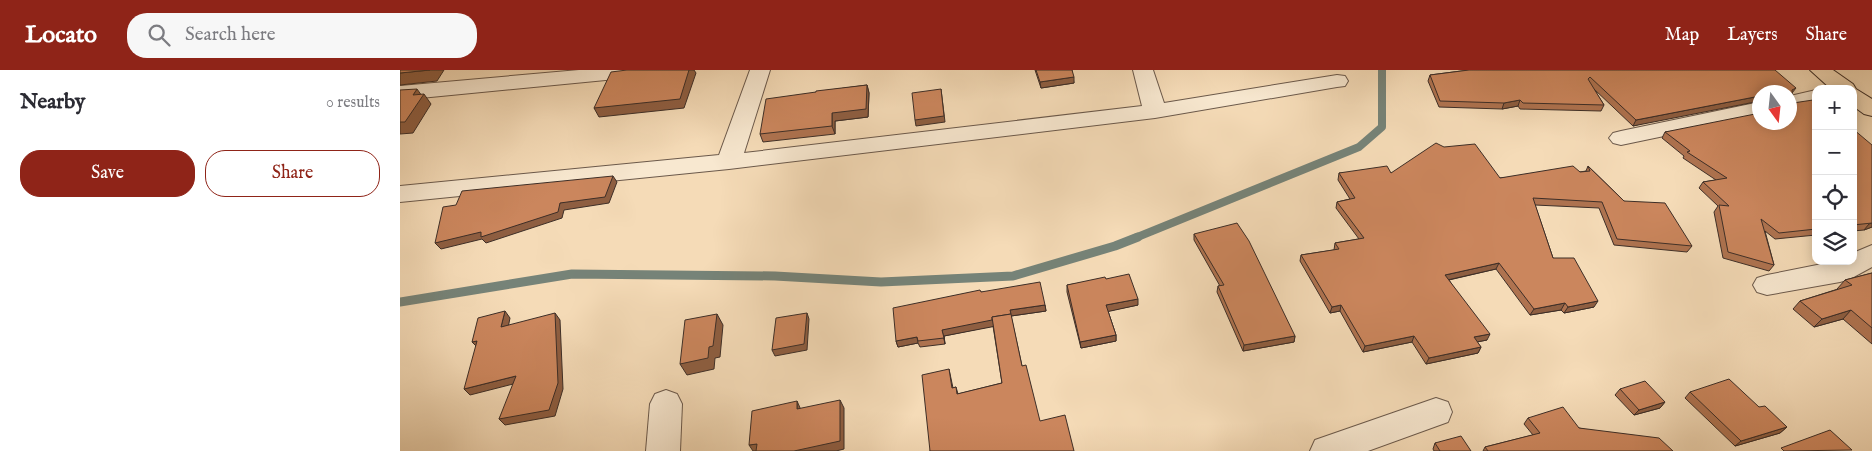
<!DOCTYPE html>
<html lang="en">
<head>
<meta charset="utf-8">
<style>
	:root { --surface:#fff; --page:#f7f7f7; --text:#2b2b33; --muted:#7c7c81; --line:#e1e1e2; --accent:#8f2418 }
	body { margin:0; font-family:"IM FELL English",serif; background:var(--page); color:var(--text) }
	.controls { position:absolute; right:15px; top:15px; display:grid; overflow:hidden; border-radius:10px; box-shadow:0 2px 12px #0003 }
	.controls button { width:45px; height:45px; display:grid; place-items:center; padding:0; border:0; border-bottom:1px solid var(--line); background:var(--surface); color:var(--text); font:25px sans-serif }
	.compass { position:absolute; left:1352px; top:15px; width:45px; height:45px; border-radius:50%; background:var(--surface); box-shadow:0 2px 12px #0003; rotate:165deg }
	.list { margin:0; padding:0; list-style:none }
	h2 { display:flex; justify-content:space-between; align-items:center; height:65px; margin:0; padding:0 20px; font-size:21px }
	h2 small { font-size:16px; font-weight:400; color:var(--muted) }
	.actions { display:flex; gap:10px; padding:15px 20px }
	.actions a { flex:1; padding:11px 0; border:1px solid var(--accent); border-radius:20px; text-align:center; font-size:18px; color:var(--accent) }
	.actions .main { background:var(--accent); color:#fff }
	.icon { flex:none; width:28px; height:28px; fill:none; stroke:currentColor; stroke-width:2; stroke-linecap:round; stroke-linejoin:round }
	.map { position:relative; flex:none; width:1472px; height:381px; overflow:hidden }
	header { display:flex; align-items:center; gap:30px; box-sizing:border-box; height:70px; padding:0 25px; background:var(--accent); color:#fff }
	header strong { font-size:24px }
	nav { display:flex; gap:28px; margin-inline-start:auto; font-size:18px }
	.search { width:350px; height:45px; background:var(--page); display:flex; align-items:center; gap:12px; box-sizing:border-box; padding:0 18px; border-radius:20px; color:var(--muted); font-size:19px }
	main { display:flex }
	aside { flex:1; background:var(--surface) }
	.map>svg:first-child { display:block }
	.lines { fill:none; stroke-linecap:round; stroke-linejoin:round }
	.stream-far1 { stroke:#768378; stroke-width:8 }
	.stream { stroke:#768378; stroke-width:9 }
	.minor-casing { stroke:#6b594b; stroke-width:2 }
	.major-casing { stroke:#3d2e27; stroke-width:2 }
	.minor { fill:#f8e8d0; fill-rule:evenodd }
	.major { fill:#f5dbb7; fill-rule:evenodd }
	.wall { fill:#af7350; stroke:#3d2e27 }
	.shaded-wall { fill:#8e5e41; stroke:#3d2e27 }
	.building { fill:#cb865d; stroke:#3d2e27 }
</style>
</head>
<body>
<header>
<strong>Locato</strong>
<div class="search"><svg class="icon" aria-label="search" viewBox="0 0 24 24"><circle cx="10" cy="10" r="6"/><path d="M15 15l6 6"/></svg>Search here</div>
<nav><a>Map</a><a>Layers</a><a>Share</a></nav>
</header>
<main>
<aside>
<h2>Nearby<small>0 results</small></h2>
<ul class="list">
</ul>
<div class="actions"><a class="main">Save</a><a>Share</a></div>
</aside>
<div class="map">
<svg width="1472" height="381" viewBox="0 0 1472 381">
	<rect width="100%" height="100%" fill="#f5dbb7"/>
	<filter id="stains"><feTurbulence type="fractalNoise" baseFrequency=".004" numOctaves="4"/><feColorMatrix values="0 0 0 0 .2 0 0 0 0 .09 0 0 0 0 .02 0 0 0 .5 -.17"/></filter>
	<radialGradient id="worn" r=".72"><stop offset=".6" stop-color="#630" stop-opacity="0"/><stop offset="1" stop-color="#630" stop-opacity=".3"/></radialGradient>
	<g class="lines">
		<path class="stream-far1" d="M735 168 959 77 982 57V0"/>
		<path class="stream" d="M0 232 172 204 375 206 481 212 613 206 715 176 738 167"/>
		<g class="minor-casing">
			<g id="minor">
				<path d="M179 0H257L254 4 247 6 0 30V16Z"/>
				<path d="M350 0H370L344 83 742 36 733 0H753L764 33 937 5 945 6 948 11 945 16 937 17 755 48 329 99 0 132V116L319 85Z"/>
				<path d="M1416 20V33L1390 38V26Z"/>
				<path d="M1360 32V46L1221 75 1213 73 1209 68 1213 63 1221 61Z"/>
				<path d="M1472 175V197L1450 209 1440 212 1367 225 1357 222 1353 215 1357 208 1367 205 1437 191H1453V183Z"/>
				<path d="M266 320 277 324 282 334 280 381H246L250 334 255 324Z"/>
				<path d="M1036 328 1048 332 1052 342 1048 352 968 381H910L915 370Z"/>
			</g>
		</g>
		<g class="major-casing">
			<path id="major" d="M1410 0H1433L1453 14 1456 19 1472 29V46L1464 44 1453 36V19H1431Z"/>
		</g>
		<use href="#minor" class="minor"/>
		<use href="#major" class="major"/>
	</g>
	<g class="wall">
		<path d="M635 0H672L674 13 641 18Z"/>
		<path d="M1069 0 1396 18 1392 23 1393 33 1416 32V165L1375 169 1365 161 1374 195 1369 201 1323 188 1314 142 1318 136 1299 118 1303 112 1316 110 1283 88 1284 86 1262 68 1265 62 1360 52 1390 22H1360L1233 56 1194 19 1204 35 1201 41 1120 39 1118 36 1102 39 1039 37 1028 11 1030 5Z"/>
		<path d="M467 15 469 23 468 47 435 51V64L363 72 360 64 416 22Z"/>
		<path d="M1453 59 1472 157 1464 160 1453 161Z"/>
		<path d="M1188 96 1224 131 1292 176 1287 182 1214 175 1199 138 1135 135 1153 188 1194 237 1164 243 1161 240 1130 245 1096 199 1049 210 1087 270 1077 272 1081 277 1078 283 1026 294 1012 272 963 282 940 241 930 243 900 191 901 185 934 180 935 173 959 169 936 138 937 132 950 129 938 110 939 103H991L1100 108 1180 102 1186 101Z"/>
		<path d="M794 164 895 266 894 272 843 281 817 222 818 216H820L794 170Z"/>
		<path d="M1472 203V274L1443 249 1414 257 1393 239 1400 231 1438 219H1437L1445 210Z"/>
		<path d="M706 209 738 235 708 241 716 265V271L681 278 667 222V215Z"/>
		<path d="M581 222 645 235 646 241 611 246 622 296 530 381 549 299 553 318 556 317 558 324 602 313 593 256 544 266 545 274 520 277 518 273 498 277 496 271Z"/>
		<path d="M1220 319 1265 332 1260 338 1234 345 1215 325Z"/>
		<path d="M1290 322 1359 337 1387 357 1380 363 1335 376 1285 328Z"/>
		<path d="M1128 348 1179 358 1273 381H1083L1085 377 1133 365 1124 354Z"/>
		<path d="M1035 373 1071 381H1034L1033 379Z"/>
	</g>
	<g class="shaded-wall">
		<path d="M30 0H44L37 11 0 15V3Z"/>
		<path d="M289 0H294L296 3 284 38 199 47 194 38Z"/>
		<path d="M674 7V13L641 18 640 12Z"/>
		<path d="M467 15 469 23 468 47 435 51V64L432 56V43Z"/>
		<path d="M17 19 22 26 24 24 31 34 13 63 0 64V52L13 25Z"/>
		<path d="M541 19 545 52 516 56 515 50Z"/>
		<path d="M1360 26V31L1233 56 1236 50Z"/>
		<path d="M1120 30 1118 36 1102 39 1104 33Z"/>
		<path d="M213 106 217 112 209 133 164 140 162 148 86 173 82 169 41 179 35 173 160 133Z"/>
		<path d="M1472 153V157L1464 160 1469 154Z"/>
		<path d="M1099 193 1096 199 1043 211 1045 205Z"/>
		<path d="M738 229V235L706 242V235Z"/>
		<path d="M1198 231 1194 237 1164 243 1168 237Z"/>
		<path d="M1165 233 1161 240 1130 245 1134 239Z"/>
		<path d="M645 235 646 241 611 246 612 253 544 266 545 274 542 260 610 240Z"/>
		<path d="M941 235 940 241 930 243 932 237Z"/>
		<path d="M1451 240 1443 249 1414 257 1422 249Z"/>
		<path d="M105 241 110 248 107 263 101 257Z"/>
		<path d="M155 243 160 250 163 319 155 346 105 355 99 349Z"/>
		<path d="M407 243 409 249 407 280 375 286 372 280Z"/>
		<path d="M317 244 323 255 320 287 315 288 314 299 287 305 280 294 309 277Z"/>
		<path d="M1090 264 1087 270 1071 273 1074 267Z"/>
		<path d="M716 265V271L681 278 680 272Z"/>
		<path d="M895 266 894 272 843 281 844 275Z"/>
		<path d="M1014 266 1012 272 963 282 965 276Z"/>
		<path d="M517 267 518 273 498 277 496 271Z"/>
		<path d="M77 271 78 278 72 272Z"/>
		<path d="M1081 277 1078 283 1026 294 1029 288Z"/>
		<path d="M116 306 121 312 70 325 64 319Z"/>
		<path d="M440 330 444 338V379L436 381H394Z"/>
		<path d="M397 331 401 340 397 339Z"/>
		<path d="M1265 332 1260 338 1234 345 1239 340Z"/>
		<path d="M1387 357 1380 363 1335 376 1341 371Z"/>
		<path d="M357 374 361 381H353L349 375Z"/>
	</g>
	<g class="building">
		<path d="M0 0H30L0 3Z"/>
		<path d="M227 0H289L280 29 194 38 211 2Z"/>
		<path d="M636 0H672L674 7 640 12Z"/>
		<path d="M1069 0H1375L1396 18 1392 20 1393 33 1413 30 1416 32V159L1379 163 1361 149 1374 195 1328 182 1319 135 1329 136 1303 112 1327 108 1287 82 1290 81 1265 62 1360 43V52H1390V22H1360V26L1236 50 1190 7 1188 9 1204 35 1123 33 1120 30 1104 33 1040 31 1030 5Z"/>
		<path d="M467 15 466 39 432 43V56L360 64 366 29 416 22V21Z"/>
		<path d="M17 19 13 25 24 24 5 52H0V20Z"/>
		<path d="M541 19 544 46 515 50 512 23Z"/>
		<path d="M1453 59 1472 75V153L1453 155Z"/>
		<path d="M1036 73 1044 77 1075 74 1100 108 1173 96 1180 102 1190 101 1188 96 1224 131 1265 133 1292 176 1217 169 1202 132 1133 128 1153 188H1174L1198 231 1168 237 1165 233 1134 239 1099 193 1045 205 1090 264 1074 267 1081 277 1029 288 1014 266 965 276 941 235 932 237 901 185 939 179 935 173 964 168 937 132 955 128 939 103 987 96 991 103Z"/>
		<path d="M213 106 205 127 160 133 158 142 81 167V162L35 173 43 137 56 135 62 121Z"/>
		<path d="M837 153 849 171 895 266 844 275 818 216 824 215 794 164Z"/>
		<path d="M1472 203V258L1451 240 1422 249 1400 231 1452 215 1445 210Z"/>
		<path d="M729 204 738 229 706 235 716 265 680 272 667 215 705 207 706 209Z"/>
		<path d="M640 212 645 235 610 240 611 244 592 247V250L542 260 544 268 518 271 517 267 496 271 493 238 580 220 581 222Z"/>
		<path d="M105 241 101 257 155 243 158 313 149 340 99 349 116 306 64 319 77 271 72 272 78 248Z"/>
		<path d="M407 243 404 274 372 280 376 248Z"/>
		<path d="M317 244 313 276 309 277 308 288 280 294 285 250Z"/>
		<path d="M611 244 622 296 626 295 640 351 665 345 674 381H530L522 305 549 299 552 318 556 317 557 324 602 313 592 247Z"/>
		<path d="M1329 309 1359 337 1365 336 1387 357 1341 371 1290 322Z"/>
		<path d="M1245 311 1265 332 1239 340 1220 319Z"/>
		<path d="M440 330V371L394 381H356L357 374 349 375 352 341 397 331V339Z"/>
		<path d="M1163 337 1179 358 1259 368 1273 381H1088L1085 377 1140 363 1128 348Z"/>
		<path d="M1430 360 1452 380 1384 381 1381 378Z"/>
		<path d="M1061 366 1071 381H1040L1035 373Z"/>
	</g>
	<rect width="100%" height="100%" filter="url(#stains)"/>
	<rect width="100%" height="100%" fill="url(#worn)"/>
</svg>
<div class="controls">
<button>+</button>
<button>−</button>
<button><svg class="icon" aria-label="locate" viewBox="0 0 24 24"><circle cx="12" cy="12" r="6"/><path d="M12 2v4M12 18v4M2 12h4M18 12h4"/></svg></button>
<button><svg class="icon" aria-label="layers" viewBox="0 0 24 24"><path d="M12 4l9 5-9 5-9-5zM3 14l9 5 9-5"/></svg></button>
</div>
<svg class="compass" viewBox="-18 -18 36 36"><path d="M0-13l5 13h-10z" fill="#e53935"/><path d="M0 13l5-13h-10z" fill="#7c7c81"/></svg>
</div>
</main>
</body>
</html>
